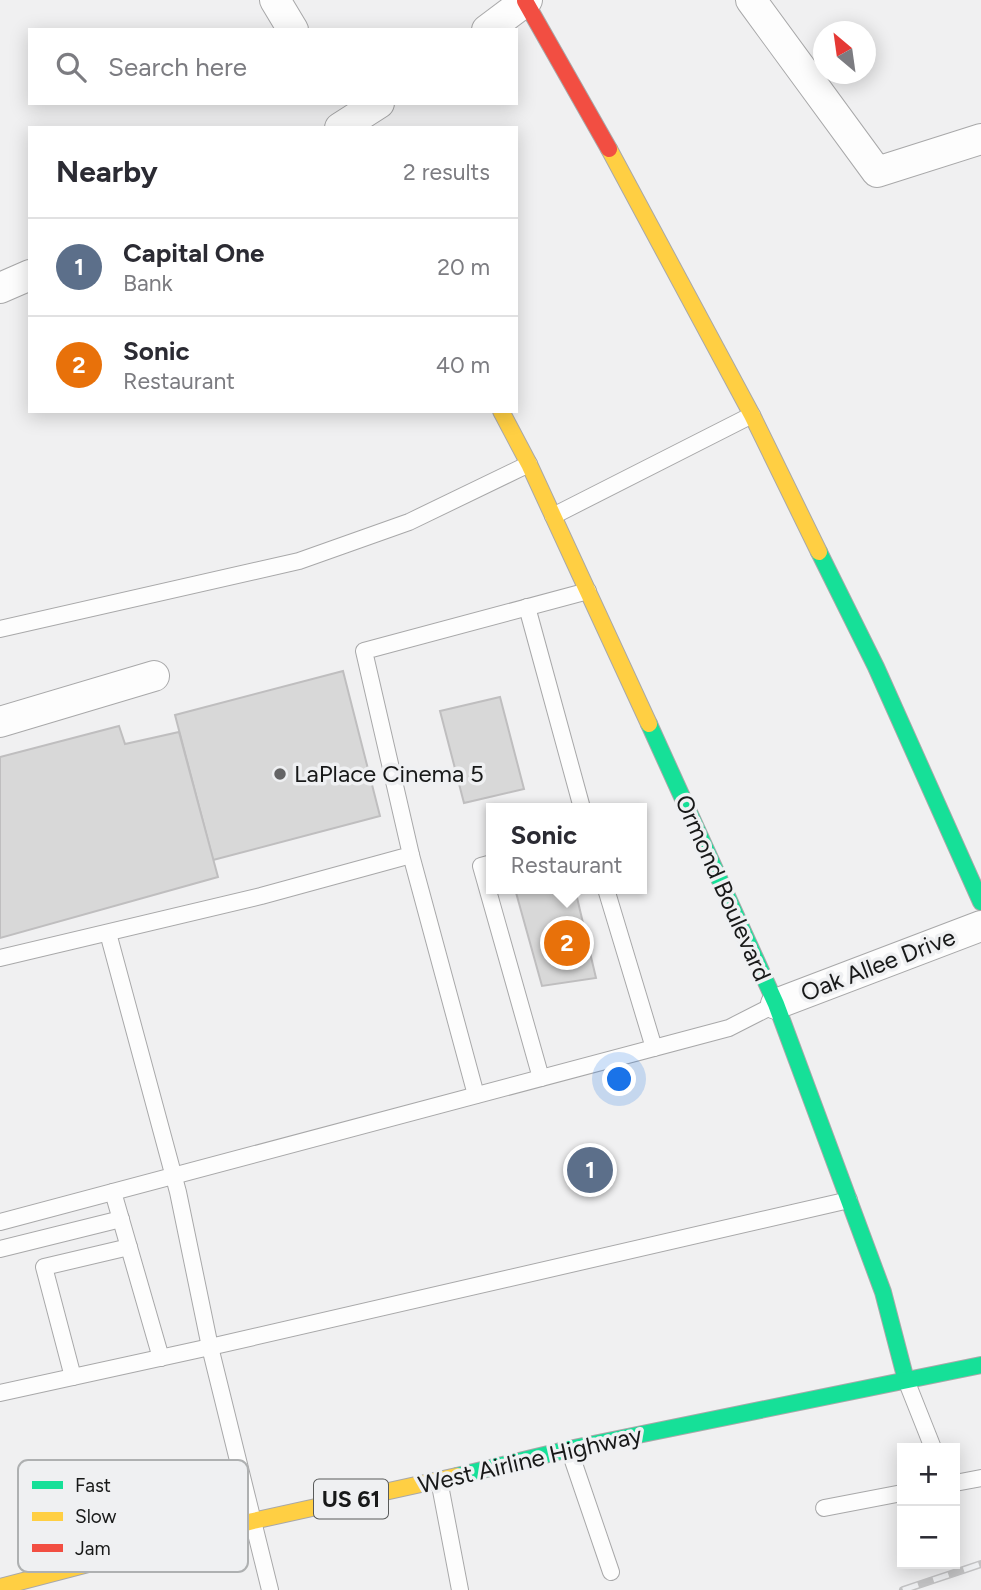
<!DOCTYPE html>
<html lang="en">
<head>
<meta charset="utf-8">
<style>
	:root { --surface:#fff; --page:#f7f7f7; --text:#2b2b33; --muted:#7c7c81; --line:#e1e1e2; --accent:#b45309 }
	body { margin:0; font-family:Figtree,sans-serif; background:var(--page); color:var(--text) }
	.controls { position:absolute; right:21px; bottom:21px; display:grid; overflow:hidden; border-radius:0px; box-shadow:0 4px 18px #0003 }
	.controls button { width:63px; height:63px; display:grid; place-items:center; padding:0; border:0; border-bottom:2px solid var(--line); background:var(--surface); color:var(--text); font:35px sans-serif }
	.compass { position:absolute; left:813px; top:21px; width:63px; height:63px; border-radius:50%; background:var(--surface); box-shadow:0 4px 18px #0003; rotate:331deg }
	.you { position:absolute; left:620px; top:1080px; width:24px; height:24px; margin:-18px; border:5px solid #fff; border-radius:50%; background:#1a73e8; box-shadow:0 0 0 10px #1a73e833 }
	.badge { display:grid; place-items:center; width:46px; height:46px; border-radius:50%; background:var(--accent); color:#fff; font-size:23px; font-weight:700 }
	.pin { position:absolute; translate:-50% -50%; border:4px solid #fff; box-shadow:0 2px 7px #0006 }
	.popup { position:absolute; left:486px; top:803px; width:161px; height:91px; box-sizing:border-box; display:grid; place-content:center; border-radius:0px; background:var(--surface); filter:drop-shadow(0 2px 5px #0005); font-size:23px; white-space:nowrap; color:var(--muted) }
	.popup b { font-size:26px; color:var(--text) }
	.popup::after { content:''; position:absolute; left:50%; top:100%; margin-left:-14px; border:14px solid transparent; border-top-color:var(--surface) }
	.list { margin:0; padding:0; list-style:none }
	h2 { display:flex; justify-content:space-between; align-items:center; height:91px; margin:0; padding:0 28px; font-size:30px }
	h2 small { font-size:23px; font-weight:400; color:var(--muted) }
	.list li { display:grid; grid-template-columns:46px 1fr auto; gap:21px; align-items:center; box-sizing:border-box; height:98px; padding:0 28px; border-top:2px solid var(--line) }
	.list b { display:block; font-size:26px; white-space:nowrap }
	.list p { margin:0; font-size:23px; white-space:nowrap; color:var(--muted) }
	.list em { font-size:23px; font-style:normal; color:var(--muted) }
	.icon { flex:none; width:38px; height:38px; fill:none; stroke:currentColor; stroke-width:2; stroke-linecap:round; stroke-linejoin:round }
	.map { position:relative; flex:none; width:981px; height:1590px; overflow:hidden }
	.search { position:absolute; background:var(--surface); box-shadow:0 4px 18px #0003; left:28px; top:28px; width:490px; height:77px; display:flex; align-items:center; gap:18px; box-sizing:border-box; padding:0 24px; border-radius:0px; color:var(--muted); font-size:26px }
	.panel { position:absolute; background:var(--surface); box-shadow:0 4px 18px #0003; left:28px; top:126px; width:490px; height:287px; border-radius:0px }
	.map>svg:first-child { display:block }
	.building { fill:#d8d8d8; stroke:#bfbebf; stroke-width:2 }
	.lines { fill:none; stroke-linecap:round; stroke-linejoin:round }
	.lane-casing { stroke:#a8a8a9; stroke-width:18 }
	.street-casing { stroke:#a8a8a9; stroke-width:32 }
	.fast-casing { stroke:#a8a8a9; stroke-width:18 }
	.slow-casing { stroke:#a8a8a9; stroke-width:18 }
	.jam-casing { stroke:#a8a8a9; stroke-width:18 }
	.lane { stroke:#fdfdfd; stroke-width:16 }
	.street { stroke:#fdfdfd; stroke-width:30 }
	.fast { stroke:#16e098; stroke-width:16 }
	.slow { stroke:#ffcf43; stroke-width:16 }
	.jam { stroke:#f24e42; stroke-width:16 }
	.rail-casing { stroke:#c3c3c4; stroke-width:8 }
	.rail { stroke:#eff0f2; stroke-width:5; stroke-dasharray:16; stroke-linecap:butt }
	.poi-dot { fill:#646465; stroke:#eff0f2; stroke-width:2.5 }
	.labels { text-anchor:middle; stroke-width:7; stroke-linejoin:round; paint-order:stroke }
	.shield { fill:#eff0f2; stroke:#585a5a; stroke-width:2 }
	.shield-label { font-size:23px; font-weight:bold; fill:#181919 }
	.poi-label { font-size:24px; fill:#181919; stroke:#eff0f2; text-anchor:start }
	.street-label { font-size:24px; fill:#181919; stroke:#eff0f2 }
	.key { fill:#eff0f2; stroke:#aeb0b1; stroke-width:2 }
	.key-label { font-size:19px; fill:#181919 }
</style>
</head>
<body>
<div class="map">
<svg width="981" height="1590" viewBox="0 0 981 1590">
	<rect width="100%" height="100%" fill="#f0f0f1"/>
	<g class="building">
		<path d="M343 671 380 816 213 860 175 715Z"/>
		<path d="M500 697 524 789 464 803 440 711Z"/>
		<path d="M119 726 125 744 179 732 218 877 0 938V757Z"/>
		<path d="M515 889H575L596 978 542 986Z"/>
	</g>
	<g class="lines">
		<g class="lane-casing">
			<g id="lane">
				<path d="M553 516 752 415"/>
				<path d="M527 607 582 808"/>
				<path d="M0 629 299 561 409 522 529 464"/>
				<path d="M411 855 476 1095"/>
				<path d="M492 863 481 866 541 1078"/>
				<path d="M606 889 654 1048"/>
				<path d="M108 933 178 1192 210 1347 270 1590"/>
				<path d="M0 958 261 896 411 855 364 651 588 591"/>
				<path d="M113 1192 161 1358"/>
				<path d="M0 1222 729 1028 776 1004"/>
				<path d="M0 1249 121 1219"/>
				<path d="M73 1377 44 1267 129 1247"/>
				<path d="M906 1380 933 1448"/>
				<path d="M0 1393 210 1347 849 1200"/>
				<path d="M569 1449 611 1572"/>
				<path d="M439 1480 460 1590"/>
				<path d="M955 1483 981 1478"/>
				<path d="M824 1508 902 1493"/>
			</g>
		</g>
		<g class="street-casing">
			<g id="street">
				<path d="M275 0 293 30"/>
				<path d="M751 0 877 172 981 139"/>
				<path d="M487 30 527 0"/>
				<path d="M340 128 379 103"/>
				<path d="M0 288 30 275"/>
				<path d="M0 722 154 676"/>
				<path d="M776 1004 981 926"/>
			</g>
		</g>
		<g class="fast-casing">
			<g id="fast">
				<path d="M819 552 876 667 981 902"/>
				<path d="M649 724 776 1004 883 1292 906 1380"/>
				<path d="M457 1476 569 1449 981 1365"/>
			</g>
		</g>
		<g class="slow-casing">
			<g id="slow">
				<path d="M609 149 752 415 819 552"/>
				<path d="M501 411 529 464 649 724"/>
				<path d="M0 1587 253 1521 457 1476"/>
			</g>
		</g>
		<g class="jam-casing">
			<path id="jam" d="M525 1 609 149"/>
		</g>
		<use href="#lane" class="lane"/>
		<use href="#street" class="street"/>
		<use href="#fast" class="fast"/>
		<use href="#slow" class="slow"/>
		<use href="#jam" class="jam"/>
		<g class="rail-casing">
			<path id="rail" d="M903 1590 981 1564"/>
		</g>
		<use href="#rail" class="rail"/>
	</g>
	<circle class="poi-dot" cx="280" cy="774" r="7"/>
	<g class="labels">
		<rect class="shield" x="314" y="1479.5" width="74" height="39" rx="5"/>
		<g class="shield-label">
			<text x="351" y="1507">US 61</text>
		</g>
		<g class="poi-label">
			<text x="294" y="782">LaPlace Cinema 5</text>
		</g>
		<g class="street-label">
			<text transform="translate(723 888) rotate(66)" y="8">Ormond Boulevard</text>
			<text transform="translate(878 965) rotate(-21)" y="8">Oak Allee Drive</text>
			<text transform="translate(530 1460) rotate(-13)" y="8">West Airline Highway</text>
		</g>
	</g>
	<rect x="18" y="1460" width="230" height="112" rx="10" class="key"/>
	<rect x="32" y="1481" width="31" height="8" fill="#16e098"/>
	<rect x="32" y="1512" width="31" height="9" fill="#ffcf43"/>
	<rect x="32" y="1544" width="31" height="8" fill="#f24e42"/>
	<g class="key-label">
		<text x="75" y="1492">Fast</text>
		<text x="75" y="1523">Slow</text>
		<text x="75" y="1555">Jam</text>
	</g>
</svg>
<div class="controls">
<button>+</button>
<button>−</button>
</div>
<svg class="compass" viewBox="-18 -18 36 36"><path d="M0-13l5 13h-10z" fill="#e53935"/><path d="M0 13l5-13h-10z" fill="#7c7c81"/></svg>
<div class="you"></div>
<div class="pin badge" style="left:590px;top:1170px;background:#5c6f8a">1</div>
<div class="pin badge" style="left:567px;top:943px;background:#e8710a">2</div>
<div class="popup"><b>Sonic</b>Restaurant</div>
<div class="search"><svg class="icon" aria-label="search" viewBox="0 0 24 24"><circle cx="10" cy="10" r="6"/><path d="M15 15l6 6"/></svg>Search here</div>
<section class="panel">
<h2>Nearby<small>2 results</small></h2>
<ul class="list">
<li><span class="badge" style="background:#5c6f8a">1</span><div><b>Capital One</b><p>Bank</p></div><em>20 m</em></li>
<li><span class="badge" style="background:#e8710a">2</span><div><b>Sonic</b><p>Restaurant</p></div><em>40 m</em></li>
</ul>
</section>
</div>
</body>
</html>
